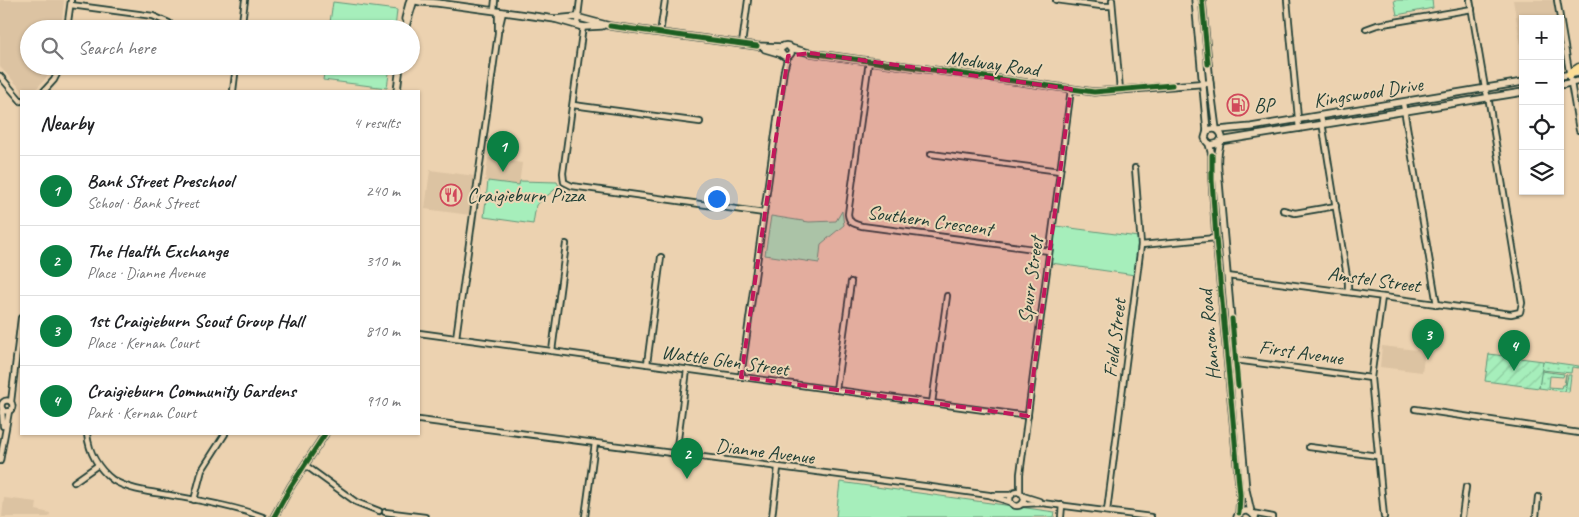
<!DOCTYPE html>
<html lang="en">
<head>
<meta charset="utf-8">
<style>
	:root { --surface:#fff; --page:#f2f2f2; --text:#202124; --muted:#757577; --line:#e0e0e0; --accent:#0b8043 }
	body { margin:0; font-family:Caveat,sans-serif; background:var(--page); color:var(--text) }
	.controls { position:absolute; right:15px; top:15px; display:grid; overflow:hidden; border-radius:0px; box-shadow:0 1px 4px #0004 }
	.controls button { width:45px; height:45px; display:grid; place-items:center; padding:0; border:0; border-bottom:1px solid var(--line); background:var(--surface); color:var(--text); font:25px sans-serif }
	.you { position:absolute; left:716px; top:198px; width:18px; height:18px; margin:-12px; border:4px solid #fff; border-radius:50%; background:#1a73e8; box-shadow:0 0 0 8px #1a73e833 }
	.badge { display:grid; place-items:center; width:32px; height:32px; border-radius:50%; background:var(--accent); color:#fff; font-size:16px; font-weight:700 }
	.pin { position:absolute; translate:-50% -41px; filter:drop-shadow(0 1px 2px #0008) }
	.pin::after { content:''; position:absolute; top:26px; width:18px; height:15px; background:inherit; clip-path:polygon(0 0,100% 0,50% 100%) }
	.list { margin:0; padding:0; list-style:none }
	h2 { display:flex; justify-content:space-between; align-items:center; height:65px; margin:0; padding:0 20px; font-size:21px }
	h2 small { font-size:16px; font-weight:400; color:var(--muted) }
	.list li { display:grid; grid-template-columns:32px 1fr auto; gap:15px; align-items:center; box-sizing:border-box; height:70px; padding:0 20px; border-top:1px solid var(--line) }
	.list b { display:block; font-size:19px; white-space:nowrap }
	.list p { margin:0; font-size:16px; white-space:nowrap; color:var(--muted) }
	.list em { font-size:16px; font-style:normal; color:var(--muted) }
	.icon { flex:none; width:28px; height:28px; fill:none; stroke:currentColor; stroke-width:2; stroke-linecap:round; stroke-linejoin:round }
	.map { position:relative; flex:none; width:1579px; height:517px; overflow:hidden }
	.search { position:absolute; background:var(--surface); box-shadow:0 1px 4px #0004; left:20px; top:20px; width:400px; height:55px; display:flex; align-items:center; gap:12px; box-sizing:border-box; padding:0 18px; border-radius:28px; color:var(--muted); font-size:19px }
	.panel { position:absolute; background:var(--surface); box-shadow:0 1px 4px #0004; left:20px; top:90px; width:400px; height:345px; border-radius:0px }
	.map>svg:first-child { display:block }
	.built { fill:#dcc3a2 }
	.grass { fill:url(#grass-dots); stroke:#629678 }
	.park { fill:#a6eebb; stroke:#629678 }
	.garden { fill:url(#garden-furrows); stroke:#629678 }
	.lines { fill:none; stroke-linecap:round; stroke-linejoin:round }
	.minor-casing { stroke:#1f3d34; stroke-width:8 }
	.tertiary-casing { stroke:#1f3d34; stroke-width:9 }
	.trunk-casing { stroke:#1f3d34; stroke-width:11 }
	.minor { stroke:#ecd6b5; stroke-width:4.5 }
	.tertiary { stroke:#ecd6b5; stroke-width:5.5 }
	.trunk { stroke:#fdde96; stroke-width:8 }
	.cycleway-casing { stroke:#ecd6b5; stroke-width:8 }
	.cycleway { stroke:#1b5e20; stroke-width:5 }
	.marked { fill:#c2185b; fill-opacity:0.2; stroke:#c2185b; stroke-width:4; stroke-dasharray:10 6; stroke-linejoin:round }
	.labels { text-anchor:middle; stroke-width:4; stroke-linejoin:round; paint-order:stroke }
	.street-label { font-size:20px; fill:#1f3d34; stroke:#ecd6b5 }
	.poi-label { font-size:20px; fill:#1f3d34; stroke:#ecd6b5; text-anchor:start }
</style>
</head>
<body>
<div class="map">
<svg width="1579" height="517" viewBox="0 0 1579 517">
	<defs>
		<pattern id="grass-dots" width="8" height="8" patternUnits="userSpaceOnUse" patternTransform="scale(1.25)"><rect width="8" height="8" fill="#a6eebb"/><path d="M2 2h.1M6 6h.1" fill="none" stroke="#8ecda1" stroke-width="1.8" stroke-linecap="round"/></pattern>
		<pattern id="garden-furrows" width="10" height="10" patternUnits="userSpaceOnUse" patternTransform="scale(1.25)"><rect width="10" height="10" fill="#a6eebb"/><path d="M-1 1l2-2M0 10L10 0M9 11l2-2" fill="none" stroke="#8ecda1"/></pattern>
	</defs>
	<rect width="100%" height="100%" fill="#ecd2b0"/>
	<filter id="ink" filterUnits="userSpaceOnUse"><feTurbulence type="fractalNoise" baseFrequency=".02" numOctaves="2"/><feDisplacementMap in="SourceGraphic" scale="10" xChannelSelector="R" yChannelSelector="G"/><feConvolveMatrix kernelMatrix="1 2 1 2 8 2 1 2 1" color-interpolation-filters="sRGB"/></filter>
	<g filter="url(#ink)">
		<g class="built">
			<path d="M0 0H64L61 29H29V66H53L48 76 34 91H23L0 67Z"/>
			<path d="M1513 0H1554L1555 8 1557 19H1523V58Z"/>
			<path d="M1560 36 1565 66 1564 70 1560 73Z"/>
			<path d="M488 158 522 163 519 185 485 181Z"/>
			<path d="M430 170 475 176 470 215 425 209Z"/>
			<path d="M1382 346 1425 351 1422 372 1380 367Z"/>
			<path d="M4 498 37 502 36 510 50 513 49 517H2Z"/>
		</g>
		<g class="grass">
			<path d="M1543 361 1579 366V368L1572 367 1571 373 1542 370Z"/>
			<path d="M1541 371 1564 374 1563 377 1550 376 1549 387 1561 388 1562 385H1564L1566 374 1565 391 1568 375H1571L1569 392 1539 388Z"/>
		</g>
		<g class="park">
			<path d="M1394 0H1432L1433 8 1397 15Z"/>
			<path d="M333 2 397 10 395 29H329Z"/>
			<path d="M325 66H390L387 88 323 80Z"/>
			<path d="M488 181 519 185 520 181 557 182 559 186 536 205 533 224 484 217Z"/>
			<path d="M842 211 844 225 821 244 819 263 765 255 771 216 809 222 836 221Z"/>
			<path d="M1056 226 1138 237 1135 275 1051 263Z"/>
			<path d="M840 482 1055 512 1054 517H836Z"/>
		</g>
		<path class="garden" d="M1489 354 1543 361 1539 388 1485 381Z"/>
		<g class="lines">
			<g class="minor-casing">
				<g id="minor">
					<path d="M1056 0 1101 6H1112"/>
					<path d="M1112 0 1120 90"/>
					<path d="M1287 0 1299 129"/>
					<path d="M1557 0 1579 130"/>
					<path d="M71 5 153 16 169 23"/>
					<path d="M494 10 495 0"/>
					<path d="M577 24 580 0"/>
					<path d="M583 26 563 173 564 182 572 186 764 213"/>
					<path d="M67 29 71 0"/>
					<path d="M241 29 245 0"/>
					<path d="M499 29 503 12"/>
					<path d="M1366 29 1377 25 1472 9"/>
					<path d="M660 33 665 0"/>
					<path d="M742 44 748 0"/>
					<path d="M869 61 848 214C849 223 854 224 862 226L1049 251"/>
					<path d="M0 76 21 101"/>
					<path d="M44 91 54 80 61 66"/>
					<path d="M233 91 236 66"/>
					<path d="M1403 103 1437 305"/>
					<path d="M573 105 700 122"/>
					<path d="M1321 116 1348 283V292"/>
					<path d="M931 154 1060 171"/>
					<path d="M1283 210 1295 213 1336 206"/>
					<path d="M1141 245 1216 238"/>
					<path d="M1227 276 1511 314 1520 312 1522 303 1489 102 1485 88 1470 0"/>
					<path d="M1382 297 1371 378 1384 517"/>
					<path d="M419 333 1028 416"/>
					<path d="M456 338 498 33V11"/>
					<path d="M552 351 566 244"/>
					<path d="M1235 360 1371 378"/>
					<path d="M647 364 661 257"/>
					<path d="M741 377 784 70 788 56"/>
					<path d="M836 390 851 282"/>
					<circle cx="7" cy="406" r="5.5"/>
					<path d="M11 402 21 318"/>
					<path d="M932 403 947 296"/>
					<path d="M2 409 3 426"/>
					<path d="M1415 409 1579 433"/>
					<path d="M419 420 924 486 989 495 1010 502"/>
					<path d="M87 434C89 452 98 469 113 480 129 490 150 492 169 495 201 501 233 506 263 517"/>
					<path d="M1309 447 1378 456"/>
					<path d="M676 454 687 370"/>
					<path d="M0 461 9 411"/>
					<path d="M305 465 356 502 379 511"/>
					<path d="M74 482 98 465"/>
					<circle cx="1017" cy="499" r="7"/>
					<path d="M1020 493V474L1071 89"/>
					<path d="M993 495H1012"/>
					<path d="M1023 496 1039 501"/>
					<path d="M194 500 202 470 225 434"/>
					<path d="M1022 504 1042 503 1151 517"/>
					<path d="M1107 511 1141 245 1135 168"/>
					<path d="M385 512 425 517"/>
					<path d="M1252 513 1273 517"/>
					<path d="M585 517 595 443"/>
					<path d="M772 517 778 468"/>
					<path d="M1061 517 1062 505"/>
					<path d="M1462 517 1466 487"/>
					<path d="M1536 517 1538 497"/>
				</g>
			</g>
			<g class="tertiary-casing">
				<g id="tertiary">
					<path d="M412 0 421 2 437 3 555 19 583 27 602 26"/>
					<path d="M1195 0 1207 131"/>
					<path d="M1202 0 1210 83 1216 129"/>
					<path d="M405 19 410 0"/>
					<path d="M555 19 576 17 610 26 757 46 783 47"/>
					<path d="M405 29 414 0"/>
					<circle cx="786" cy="51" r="5.5"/>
					<path d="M790 48 810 53 1094 92 1210 83"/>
					<path d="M765 49 782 54"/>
					<path d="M1560 76 1579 73"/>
					<path d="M1560 85 1579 81"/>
					<path d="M397 91 400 66"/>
					<path d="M1219 130 1251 127 1523 82"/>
					<path d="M1220 141 1523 92"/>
					<path d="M1219 143 1211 145 1207 142 1205 138 1207 131C1214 127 1220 129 1222 137 1218 149 1217 157 1218 171L1246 490 1251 512"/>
					<path d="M1209 144 1212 155V180L1216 238 1240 495 1239 513"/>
					<path d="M274 517 291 486 325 434"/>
					<path d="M1237 517C1242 509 1250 509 1255 517"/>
				</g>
			</g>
			<g class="trunk-casing">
				<path id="trunk" d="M1570 74 1579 68"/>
			</g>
			<use href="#minor" class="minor"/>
			<use href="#tertiary" class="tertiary"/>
			<use href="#trunk" class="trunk"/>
			<g class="cycleway-casing">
				<g id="cycleway">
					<path d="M1202 0 1208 64"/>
					<path d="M610 26 757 46"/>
					<path d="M810 53 1094 92 1172 85"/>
					<path d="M1212 155V180L1216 238 1240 495 1239 513"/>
					<path d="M1232 319 1238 386"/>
					<path d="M274 517 291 486 325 434"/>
				</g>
			</g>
			<use href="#cycleway" class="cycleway"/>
		</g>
	</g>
	<path class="marked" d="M810 53 1071 89 1028 416 741 377 788 56Z"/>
	<defs>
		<g id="fuel-ring" transform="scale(1.125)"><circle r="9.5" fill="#ecd6b5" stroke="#d1495b" stroke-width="1.5"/><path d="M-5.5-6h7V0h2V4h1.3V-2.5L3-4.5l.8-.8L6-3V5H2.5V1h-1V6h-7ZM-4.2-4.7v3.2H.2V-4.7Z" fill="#d1495b"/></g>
		<g id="restaurant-ring" transform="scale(1.125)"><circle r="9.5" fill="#ecd6b5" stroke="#d1495b" stroke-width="1.5"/><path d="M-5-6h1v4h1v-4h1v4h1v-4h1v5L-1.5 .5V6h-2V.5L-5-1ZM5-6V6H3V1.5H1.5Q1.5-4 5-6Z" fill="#d1495b"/></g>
	</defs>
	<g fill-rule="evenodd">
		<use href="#fuel-ring" x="1238" y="105"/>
		<use href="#restaurant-ring" x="451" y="195"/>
	</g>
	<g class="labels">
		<g class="street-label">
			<text transform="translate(993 63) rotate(8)" y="7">Medway Road</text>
			<text transform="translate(1368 92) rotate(-9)" y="7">Kingswood Drive</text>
			<text transform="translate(930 220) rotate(8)" y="7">Southern Crescent</text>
			<text transform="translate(1374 279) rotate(8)" y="7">Amstel Street</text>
			<text transform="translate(1030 280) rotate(-82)" y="7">Spurr Street</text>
			<text transform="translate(1209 335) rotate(-95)" y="7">Hanson Road</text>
			<text transform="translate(1114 338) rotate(-83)" y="7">Field Street</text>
			<text transform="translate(1301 352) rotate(8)" y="7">First Avenue</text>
			<text transform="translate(725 360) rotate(8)" y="7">Wattle Glen Street</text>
			<text transform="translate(765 451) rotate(7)" y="7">Dianne Avenue</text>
		</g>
		<g class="poi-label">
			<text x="1254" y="112">BP</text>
			<text x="467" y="202">Craigieburn Pizza</text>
		</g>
	</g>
</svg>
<div class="controls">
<button>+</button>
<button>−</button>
<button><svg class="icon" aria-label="locate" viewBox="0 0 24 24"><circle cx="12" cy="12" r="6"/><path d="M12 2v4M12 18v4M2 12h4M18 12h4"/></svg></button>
<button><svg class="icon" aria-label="layers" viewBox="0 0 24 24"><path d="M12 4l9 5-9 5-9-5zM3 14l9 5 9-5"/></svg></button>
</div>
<div class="you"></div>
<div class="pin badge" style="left:503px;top:172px">1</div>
<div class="pin badge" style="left:687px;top:479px">2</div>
<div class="pin badge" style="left:1428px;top:360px">3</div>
<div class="pin badge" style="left:1514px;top:371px">4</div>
<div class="search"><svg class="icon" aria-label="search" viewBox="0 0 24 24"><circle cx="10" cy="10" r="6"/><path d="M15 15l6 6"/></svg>Search here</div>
<section class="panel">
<h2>Nearby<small>4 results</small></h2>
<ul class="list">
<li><span class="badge">1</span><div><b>Bank Street Preschool</b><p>School · Bank Street</p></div><em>240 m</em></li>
<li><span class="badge">2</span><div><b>The Health Exchange</b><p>Place · Dianne Avenue</p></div><em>310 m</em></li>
<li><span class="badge">3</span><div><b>1st Craigieburn Scout Group Hall</b><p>Place · Kernan Court</p></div><em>810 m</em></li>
<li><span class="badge">4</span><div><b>Craigieburn Community Gardens</b><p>Park · Kernan Court</p></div><em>910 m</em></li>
</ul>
</section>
</div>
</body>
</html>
